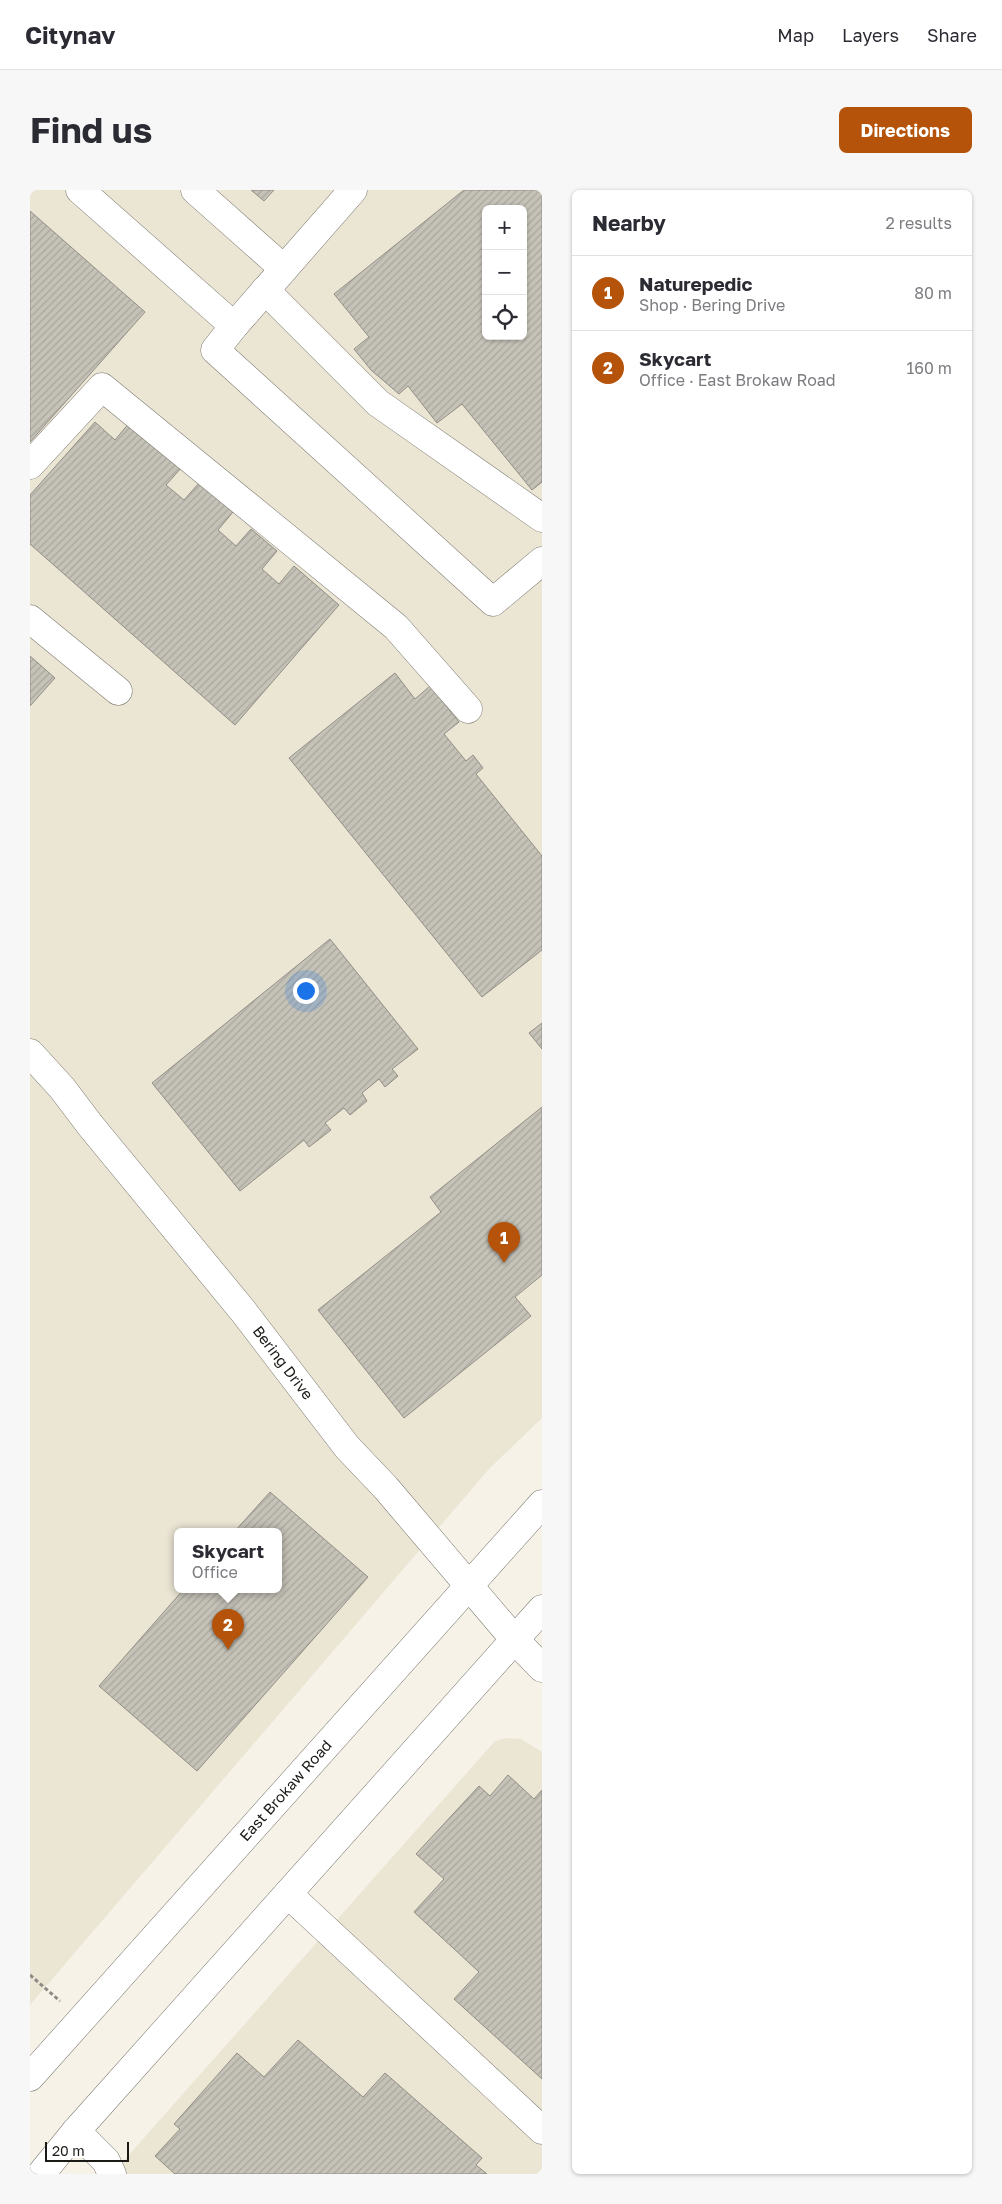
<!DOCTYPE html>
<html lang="en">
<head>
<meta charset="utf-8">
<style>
	:root { --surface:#fff; --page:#f7f7f7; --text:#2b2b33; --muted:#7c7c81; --line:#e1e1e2; --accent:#b45309 }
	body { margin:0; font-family:"Golos Text",sans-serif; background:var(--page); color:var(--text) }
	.controls { position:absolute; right:15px; top:15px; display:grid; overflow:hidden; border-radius:8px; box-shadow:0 1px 4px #0004 }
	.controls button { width:45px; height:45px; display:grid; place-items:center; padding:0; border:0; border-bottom:1px solid var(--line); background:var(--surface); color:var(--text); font:25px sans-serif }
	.scale { position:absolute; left:15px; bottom:12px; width:84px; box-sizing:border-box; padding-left:5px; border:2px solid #1c1a17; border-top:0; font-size:14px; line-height:18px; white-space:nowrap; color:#1c1a17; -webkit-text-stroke:4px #fff; paint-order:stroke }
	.you { position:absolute; left:275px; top:800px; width:18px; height:18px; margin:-12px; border:4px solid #fff; border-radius:50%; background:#1a73e8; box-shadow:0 0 0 8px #1a73e833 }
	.badge { display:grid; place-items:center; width:32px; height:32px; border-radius:50%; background:var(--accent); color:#fff; font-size:16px; font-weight:700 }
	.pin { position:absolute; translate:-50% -41px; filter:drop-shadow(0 1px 2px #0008) }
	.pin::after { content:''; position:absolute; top:26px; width:18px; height:15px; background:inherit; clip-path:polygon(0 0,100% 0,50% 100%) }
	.popup { position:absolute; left:144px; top:1338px; width:108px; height:65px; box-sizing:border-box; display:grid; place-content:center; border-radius:8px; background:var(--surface); filter:drop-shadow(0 1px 4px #0005); font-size:16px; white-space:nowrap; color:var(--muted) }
	.popup b { font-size:19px; color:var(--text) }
	.popup::after { content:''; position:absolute; left:50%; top:100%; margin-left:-10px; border:10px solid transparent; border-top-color:var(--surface) }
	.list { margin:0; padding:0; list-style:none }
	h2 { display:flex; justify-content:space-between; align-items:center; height:65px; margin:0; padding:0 20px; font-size:21px }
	h2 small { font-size:16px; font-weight:400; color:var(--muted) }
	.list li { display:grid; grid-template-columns:32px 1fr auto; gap:15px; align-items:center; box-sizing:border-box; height:75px; padding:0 20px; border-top:1px solid var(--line) }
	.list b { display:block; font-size:19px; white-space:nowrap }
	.list p { margin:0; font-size:16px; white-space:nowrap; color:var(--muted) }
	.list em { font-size:16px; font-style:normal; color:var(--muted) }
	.icon { flex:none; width:28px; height:28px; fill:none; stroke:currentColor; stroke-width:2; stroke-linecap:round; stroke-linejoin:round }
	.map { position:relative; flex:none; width:512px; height:1984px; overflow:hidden; border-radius:8px }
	header { display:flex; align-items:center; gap:30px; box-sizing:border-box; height:70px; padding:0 25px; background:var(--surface); border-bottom:1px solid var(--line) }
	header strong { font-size:24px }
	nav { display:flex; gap:28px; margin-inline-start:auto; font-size:18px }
	.intro { display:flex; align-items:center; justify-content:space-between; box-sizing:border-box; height:120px; padding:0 30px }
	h1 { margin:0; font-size:35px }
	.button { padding:12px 22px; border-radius:8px; background:var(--accent); color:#fff; font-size:18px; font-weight:700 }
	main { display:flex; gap:30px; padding:0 30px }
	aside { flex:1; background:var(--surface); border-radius:8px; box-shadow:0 1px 4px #0004 }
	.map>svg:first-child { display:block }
	.built { fill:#ebe5d4; fill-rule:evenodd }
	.building { fill:url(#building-hatch); stroke:#928e85; fill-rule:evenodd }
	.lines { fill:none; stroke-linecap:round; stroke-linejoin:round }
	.minor-casing { stroke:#7d7a71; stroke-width:29 }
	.major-casing { stroke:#7d7a71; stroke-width:29 }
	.path { stroke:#8d8a84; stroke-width:3; stroke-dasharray:4 2.5; stroke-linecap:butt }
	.minor { stroke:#fff; stroke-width:28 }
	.major { stroke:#fff; stroke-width:28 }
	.labels { text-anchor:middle; stroke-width:5; stroke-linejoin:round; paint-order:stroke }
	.street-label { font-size:15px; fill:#1c1a17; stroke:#fff }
</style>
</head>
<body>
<header>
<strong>Citynav</strong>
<nav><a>Map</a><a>Layers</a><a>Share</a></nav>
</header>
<div class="intro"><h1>Find us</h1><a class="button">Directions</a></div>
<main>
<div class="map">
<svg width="512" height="1984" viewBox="0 0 512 1984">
	<defs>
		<pattern id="building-hatch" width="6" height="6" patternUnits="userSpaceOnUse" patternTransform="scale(1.25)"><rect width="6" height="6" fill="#c5c2b8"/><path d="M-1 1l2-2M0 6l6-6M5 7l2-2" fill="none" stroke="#a9a69d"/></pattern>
	</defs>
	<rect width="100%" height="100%" fill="#f6f2e8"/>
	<g class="built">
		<path d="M0 0H512V1228L459 1279 0 1815ZM456 19H493V146H456ZM148 1341H248V1399H148Z"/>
		<path d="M476 1548 491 1549 512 1562V1984H82L465 1551Z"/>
	</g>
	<g class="building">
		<path d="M221 0H244L234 11Z"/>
		<path d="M434 0H512V292L502 300 432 214 407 233 378 196 369 204 341 180 324 159 339 147 304 104ZM456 19H493V146H456Z"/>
		<path d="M0 21 115 122 0 252Z"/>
		<path d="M65 232 85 250 100 232 152 277 136 295 154 310 169 293 203 322 188 340 206 356 221 339 247 361 232 379 249 394 264 376 309 415 205 535 0 354V305Z"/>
		<path d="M0 466 25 488 0 516Z"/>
		<path d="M365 483 385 509 400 496 429 532 414 544 436 571 443 565 453 578 446 584 512 666V760L452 807 259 568Z"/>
		<path d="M300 749 388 859 362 879 368 886 355 897 349 889 332 903 337 911 320 925 314 918 295 933 301 940 279 957 274 950 210 1001 122 893Z"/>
		<path d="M512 833V859L499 843Z"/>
		<path d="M512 917V1085L485 1107 501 1126 374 1228 288 1120 411 1022 400 1007Z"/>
		<path d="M240 1302 338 1387 167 1581 69 1496 154 1399H248V1341H205Z"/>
		<path d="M478 1585 504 1609 512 1600V1889L424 1809 449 1782 384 1722 414 1689 386 1664 449 1596 460 1606Z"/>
		<path d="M268 1850 333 1907 355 1883 452 1968 446 1975 457 1984H145L125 1966 150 1939 144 1934 207 1863 234 1887Z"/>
	</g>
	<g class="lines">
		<g class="minor-casing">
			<g id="minor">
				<path d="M50 0 204 136"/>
				<path d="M165 0 254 79"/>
				<path d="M323 0 204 136 185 160 463 412 512 371"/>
				<path d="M235 100 348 213 512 328"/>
				<path d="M0 275 72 197 366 437 438 519"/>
				<path d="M0 429 88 501"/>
				<path id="s1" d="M0 863 32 898 60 935 213 1121 317 1257 356 1298 485 1450 512 1478"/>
				<path d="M258 1704 512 1940"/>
				<path d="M46 1941 76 1971 82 1984"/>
			</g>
		</g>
		<g class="major-casing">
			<g id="major">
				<path id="s2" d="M0 1887 512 1314"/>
				<path d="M11 1984 46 1941 512 1419"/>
			</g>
		</g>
		<path class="path" d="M0 1785 30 1811"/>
		<use href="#minor" class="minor"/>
		<use href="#major" class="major"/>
	</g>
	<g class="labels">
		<g class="street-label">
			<text dy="5" stroke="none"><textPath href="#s1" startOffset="400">Bering Drive</textPath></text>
			<text dy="5" stroke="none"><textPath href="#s2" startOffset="384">East Brokaw Road</textPath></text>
		</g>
	</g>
</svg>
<div class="controls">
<button>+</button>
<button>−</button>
<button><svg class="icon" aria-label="locate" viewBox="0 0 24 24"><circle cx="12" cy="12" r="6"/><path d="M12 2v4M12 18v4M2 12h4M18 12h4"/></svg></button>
</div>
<div class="scale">20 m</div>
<div class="you"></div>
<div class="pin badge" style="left:474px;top:1073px">1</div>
<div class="pin badge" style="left:198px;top:1460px">2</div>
<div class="popup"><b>Skycart</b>Office</div>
</div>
<aside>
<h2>Nearby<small>2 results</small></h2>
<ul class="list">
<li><span class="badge">1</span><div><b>Naturepedic</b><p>Shop · Bering Drive</p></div><em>80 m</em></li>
<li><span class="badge">2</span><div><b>Skycart</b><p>Office · East Brokaw Road</p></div><em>160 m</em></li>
</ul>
</aside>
</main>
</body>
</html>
